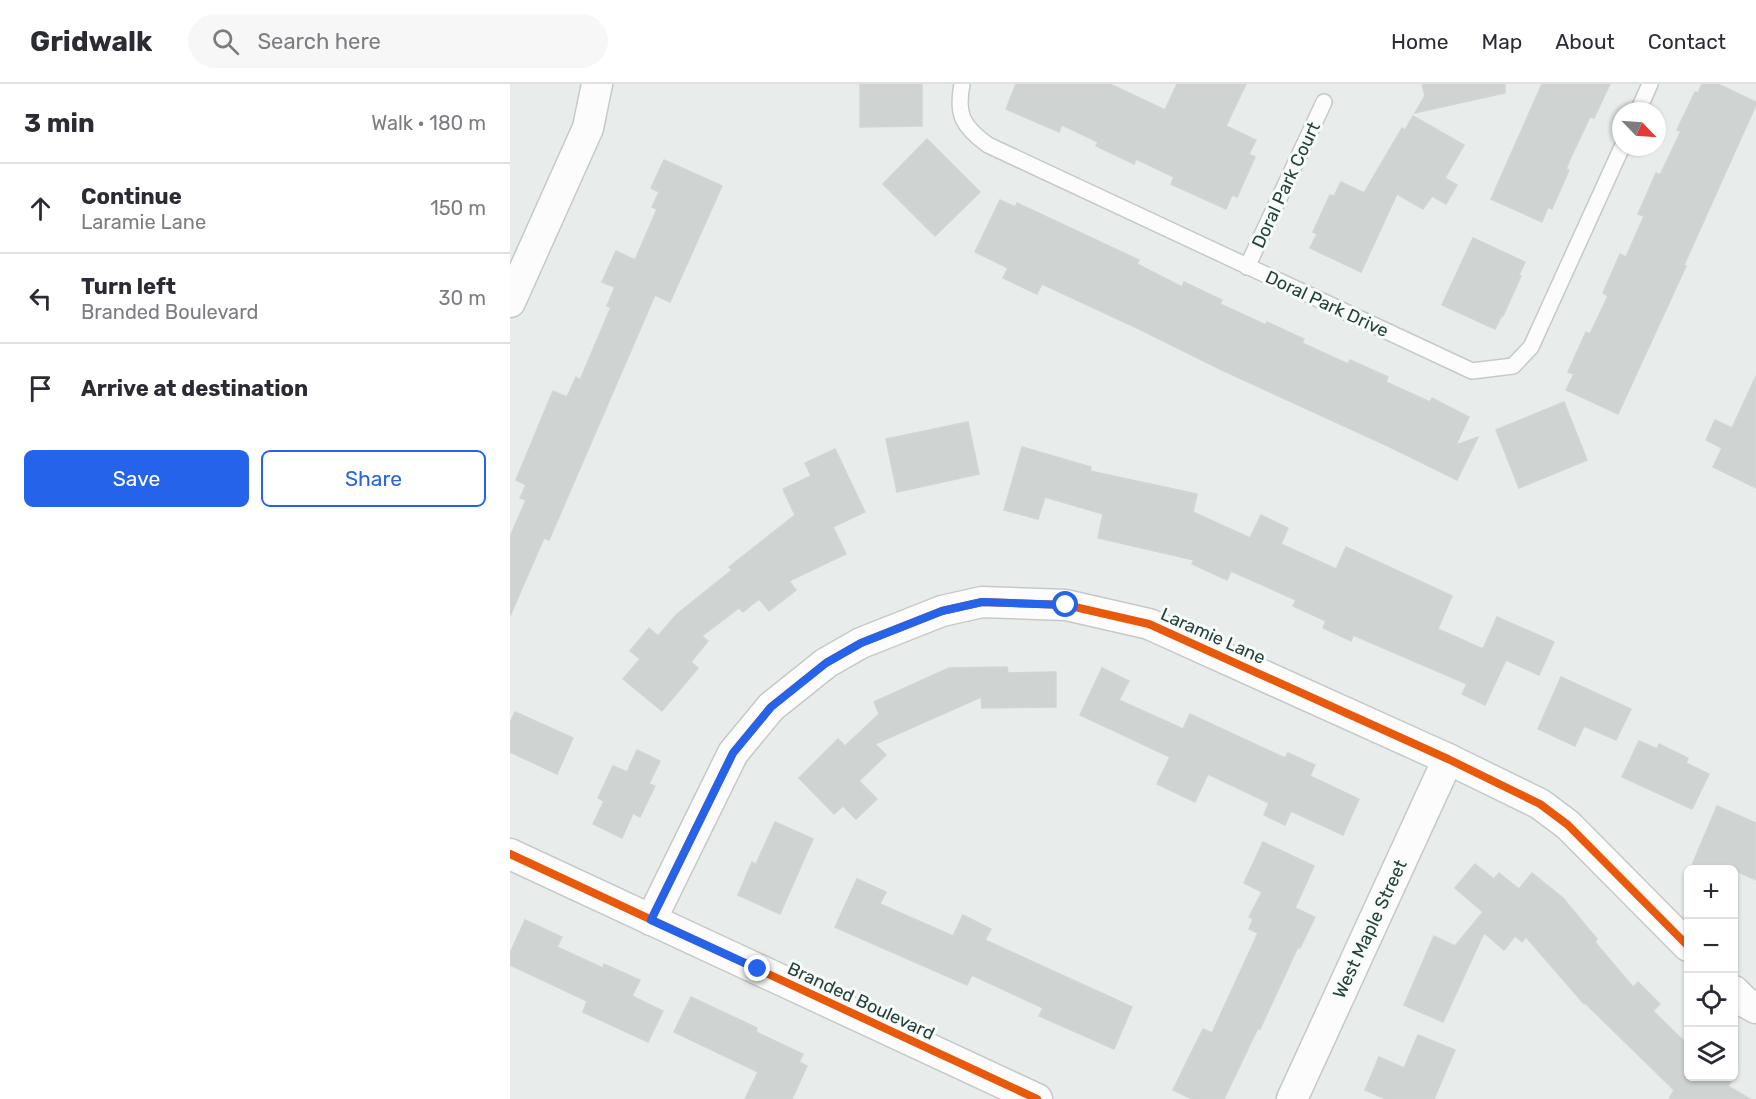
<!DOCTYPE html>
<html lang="en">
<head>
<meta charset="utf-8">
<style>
	:root { --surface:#fff; --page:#f7f7f7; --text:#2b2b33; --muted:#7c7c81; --line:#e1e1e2; --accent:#2563eb }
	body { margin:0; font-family:Rubik,sans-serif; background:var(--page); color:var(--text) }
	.controls { position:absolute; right:18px; bottom:18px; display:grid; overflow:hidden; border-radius:9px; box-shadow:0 2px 4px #0004 }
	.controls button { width:54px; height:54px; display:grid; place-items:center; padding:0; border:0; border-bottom:2px solid var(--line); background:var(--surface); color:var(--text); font:30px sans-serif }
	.compass { position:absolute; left:1102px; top:18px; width:54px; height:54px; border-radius:50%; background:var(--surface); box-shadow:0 2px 4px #0004; rotate:115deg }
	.stop { position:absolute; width:18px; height:18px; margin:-14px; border:4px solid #2563eb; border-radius:50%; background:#fff }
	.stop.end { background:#2563eb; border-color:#fff; box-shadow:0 2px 6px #0008 }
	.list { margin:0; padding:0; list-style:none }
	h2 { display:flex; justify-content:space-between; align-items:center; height:78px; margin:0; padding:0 24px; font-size:26px }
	h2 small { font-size:20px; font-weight:400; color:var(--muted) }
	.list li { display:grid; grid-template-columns:39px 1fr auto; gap:18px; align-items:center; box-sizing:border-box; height:90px; padding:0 24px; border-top:2px solid var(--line) }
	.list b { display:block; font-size:22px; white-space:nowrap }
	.list p { margin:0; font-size:20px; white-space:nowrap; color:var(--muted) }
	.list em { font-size:20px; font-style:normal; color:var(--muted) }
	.actions { display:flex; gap:12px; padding:18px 24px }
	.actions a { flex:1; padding:14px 0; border:2px solid var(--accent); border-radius:9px; text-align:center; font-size:21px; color:var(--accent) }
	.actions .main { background:var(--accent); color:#fff }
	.icon { flex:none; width:33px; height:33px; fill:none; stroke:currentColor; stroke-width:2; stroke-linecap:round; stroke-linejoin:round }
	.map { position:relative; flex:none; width:1246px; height:1015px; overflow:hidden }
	header { display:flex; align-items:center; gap:36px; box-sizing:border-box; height:84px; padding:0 30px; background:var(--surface); border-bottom:2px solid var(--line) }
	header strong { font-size:28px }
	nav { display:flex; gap:33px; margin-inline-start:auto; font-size:21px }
	.search { width:420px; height:54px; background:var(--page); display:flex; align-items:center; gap:15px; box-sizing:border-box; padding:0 21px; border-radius:33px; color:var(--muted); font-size:22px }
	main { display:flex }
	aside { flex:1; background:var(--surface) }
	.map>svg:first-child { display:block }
	.building { fill:#cfd4d2; stroke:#d1d6d4; stroke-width:1.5 }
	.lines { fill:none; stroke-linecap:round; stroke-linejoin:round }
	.service-casing { stroke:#c5cac8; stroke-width:18 }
	.minor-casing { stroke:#c5cac8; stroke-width:33 }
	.service { stroke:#fcfcfc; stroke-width:15 }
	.minor { stroke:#fcfcfc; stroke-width:30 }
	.cycleway-casing { stroke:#f7fbf9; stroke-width:11 }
	.cycleway { stroke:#e8590c; stroke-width:8 }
	.route { stroke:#2563eb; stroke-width:8 }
	.labels { text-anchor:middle; stroke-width:6; stroke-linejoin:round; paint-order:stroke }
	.street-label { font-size:18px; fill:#24423a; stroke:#f7fbf9 }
</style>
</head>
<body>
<header>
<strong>Gridwalk</strong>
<div class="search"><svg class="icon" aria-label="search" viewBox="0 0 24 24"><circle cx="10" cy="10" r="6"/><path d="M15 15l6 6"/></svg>Search here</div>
<nav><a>Home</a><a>Map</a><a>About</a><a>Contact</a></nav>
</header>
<main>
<aside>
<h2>3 min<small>Walk · 180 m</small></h2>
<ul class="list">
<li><svg class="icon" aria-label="ahead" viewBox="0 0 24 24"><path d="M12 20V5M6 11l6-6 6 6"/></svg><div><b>Continue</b><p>Laramie Lane</p></div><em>150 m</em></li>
<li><svg class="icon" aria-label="left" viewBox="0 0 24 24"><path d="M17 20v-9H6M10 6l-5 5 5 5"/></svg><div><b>Turn left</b><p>Branded Boulevard</p></div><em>30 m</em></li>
<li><svg class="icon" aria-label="arrive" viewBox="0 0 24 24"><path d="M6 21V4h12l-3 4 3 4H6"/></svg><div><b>Arrive at destination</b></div></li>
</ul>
<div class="actions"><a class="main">Save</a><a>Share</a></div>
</aside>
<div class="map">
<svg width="1246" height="1015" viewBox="0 0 1246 1015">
	<rect width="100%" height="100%" fill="#e8edeb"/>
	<g class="building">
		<path d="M350 0H412V42L350 43Z"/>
		<path d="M506 0H600L655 26 667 0H736L716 42 746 56 739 70 745 73 727 113 722 111 716 125 661 100 664 93 626 75 624 80 586 62 588 58 552 41 549 48 496 25Z"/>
		<path d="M912 0H995V9L905 29 915 12Z"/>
		<path d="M1032 0H1100L1084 34 1080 33 1062 71 1056 85 1059 86 1042 125 1038 123 1032 138 981 115Z"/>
		<path d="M1192 0H1208L1246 18V21L1174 181 1176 182 1108 330 1056 306 1064 290 1058 288 1076 248 1080 250 1098 212 1093 209 1110 170 1116 173 1134 132 1128 130 1146 89 1150 91 1171 47 1167 46 1185 8 1188 9Z"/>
		<path d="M903 32 954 61 935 94 947 101 936 120 922 112 913 125 887 110 851 188 800 164 807 150 803 148 820 111 824 112 831 98 854 109 892 44 895 46Z"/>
		<path d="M417 55 470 108 425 152 373 100Z"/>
		<path d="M154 76 212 102 160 218 145 211 39 456 34 454 0 532V453L16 416 10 414 16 401 6 396 43 307 57 313 66 293 70 296 101 223 97 222 105 203 92 198 106 167 125 176 147 125 142 123 149 108 141 104Z"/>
		<path d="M490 116 505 123 507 119 629 176 627 180 672 203 674 198 712 216 710 220 756 241 757 238 794 255 792 259 838 280 840 276 878 293 876 298 920 318 922 314 959 333 946 361 968 353 947 396 880 363 714 287 627 244 532 200 527 210 493 194 498 184 465 168Z"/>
		<path d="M963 154 1015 178 1009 191 1011 192 993 232 992 231 985 245 932 221Z"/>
		<path d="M1246 292V404L1203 383 1212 364 1196 356 1205 336 1222 344Z"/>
		<path d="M1054 318 1077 376 1009 404 986 346Z"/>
		<path d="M458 338 469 390 387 408 376 355Z"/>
		<path d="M512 363 581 383 580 387 687 410 683 428 740 454 751 431 778 444 771 460 826 485 836 463 942 512 928 545 973 565 987 533 1044 558 1029 591 996 576 975 621 952 610 957 600 843 551 841 557 813 544 816 537 783 522 786 516 721 487 717 496 682 480 684 476 588 454 593 430 535 413 528 435 494 426Z"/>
		<path d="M325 365 355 428 323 443 336 470 279 497 286 506 259 527 249 515 233 528 229 524 192 552 198 557 181 578 188 584 152 627 113 595 130 575 120 567 139 544 148 552 167 530 222 486 219 483 285 431 273 405 301 392 295 379Z"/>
		<path d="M497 583 498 589 546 588V623L472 624 471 613 365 660 376 671 349 697 367 715 346 735 333 722 324 730 289 694 328 655 335 662 369 630 364 618 439 584Z"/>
		<path d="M592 584 619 597 609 616 673 645 680 630 775 674 778 669 805 681 800 692 849 715 833 751 781 727 775 741 754 731 759 719 698 690 685 718 647 700 660 673 570 631Z"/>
		<path d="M1051 593 1121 625 1106 656 1074 642 1065 662 1028 645Z"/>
		<path d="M5 628 63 654 47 690 0 668V639Z"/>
		<path d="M1129 657 1147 665 1149 660 1178 674 1176 679 1199 690 1182 725 1112 693Z"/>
		<path d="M127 666 150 677 139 700 145 702 130 733 123 729 112 754 83 740 94 717 88 714 103 682 117 688Z"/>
		<path d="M1207 722 1246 739V796L1224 786H1193L1182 781Z"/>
		<path d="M265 738 303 755 270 830 228 811 242 778 246 780Z"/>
		<path d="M753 758 804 782 785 824 805 833 790 864 788 863 750 945 748 944 714 1015H682L663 1006 693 945 702 949 748 849 739 845 743 835 739 833 752 808 734 799Z"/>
		<path d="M965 780 984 795 989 789 1009 805 1022 789 1053 814 1087 855 1085 858 1123 903 1128 898 1150 920 1143 927 1179 962V993H1224L1218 1002 1240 1015H1159L1164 1006 1075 919 1074 920 1016 853 1012 858 1005 852 994 866 974 849 933 938 894 921 924 852 945 862 973 828 945 804Z"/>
		<path d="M347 795 376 808 370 820 443 852 453 831 481 845 475 856 622 923 604 965 529 932 533 924 462 891 457 901 325 843Z"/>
		<path d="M15 836 52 853 47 863 93 884 94 880 130 896 122 912 153 927 138 958 73 928 77 917 0 881V869Z"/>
		<path d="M181 913 247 944 246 948 293 970 289 978 297 982 282 1015H235L248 988 164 948Z"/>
		<path d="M908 951 945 966 924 1015H876L855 1006 869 973 894 984Z"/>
	</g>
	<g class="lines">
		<g class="service-casing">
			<g id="service">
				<path d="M452 0C446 31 453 43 478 61L962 287 1003 282 1021 263 1112 63"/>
				<path d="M1128 27 1140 0"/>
				<path d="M737 183 814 18"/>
			</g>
		</g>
		<g class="minor-casing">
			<g id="minor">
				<path d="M0 218 78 44 87 0"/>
				<path d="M0 770 527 1015"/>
				<path d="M141 836 223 669 261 623 316 579 351 559 432 527 472 518 556 521 639 540 938 675 1030 720 1058 741 1178 862"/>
				<path d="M1224 907 1235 918 1246 924"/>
				<path d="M782 1015 938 675"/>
			</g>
		</g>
		<use href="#service" class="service"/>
		<use href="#minor" class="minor"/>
		<g class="cycleway-casing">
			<g id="cycleway">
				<path d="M0 770 527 1015"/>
				<path d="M141 836 223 669 261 623 316 579 351 559 432 527 472 518 556 521 639 540 938 675 1030 720 1058 741 1178 862"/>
			</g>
		</g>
		<use href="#cycleway" class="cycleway"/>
	</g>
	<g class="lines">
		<path class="route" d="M248 885 141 836 223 669 261 623 316 579 351 559 432 527 472 518 556 521"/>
	</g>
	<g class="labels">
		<g class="street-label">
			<text transform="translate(776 101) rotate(-65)" y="6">Doral Park Court</text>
			<text transform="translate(817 220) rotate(25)" y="6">Doral Park Drive</text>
			<text transform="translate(703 552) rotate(24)" y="6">Laramie Lane</text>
			<text transform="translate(860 845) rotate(-65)" y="6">West Maple Street</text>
			<text transform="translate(351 917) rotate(25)" y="6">Branded Boulevard</text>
		</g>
	</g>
</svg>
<div class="controls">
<button>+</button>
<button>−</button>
<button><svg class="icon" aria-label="locate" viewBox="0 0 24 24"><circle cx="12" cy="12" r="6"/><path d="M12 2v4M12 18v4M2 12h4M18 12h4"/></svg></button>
<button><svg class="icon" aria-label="layers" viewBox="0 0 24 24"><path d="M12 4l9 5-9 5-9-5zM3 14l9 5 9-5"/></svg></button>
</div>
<svg class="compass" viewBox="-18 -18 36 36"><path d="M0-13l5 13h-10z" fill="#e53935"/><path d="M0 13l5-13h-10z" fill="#7c7c81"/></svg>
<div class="stop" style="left:556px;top:521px"></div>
<div class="stop end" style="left:248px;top:885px"></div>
</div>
</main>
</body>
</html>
